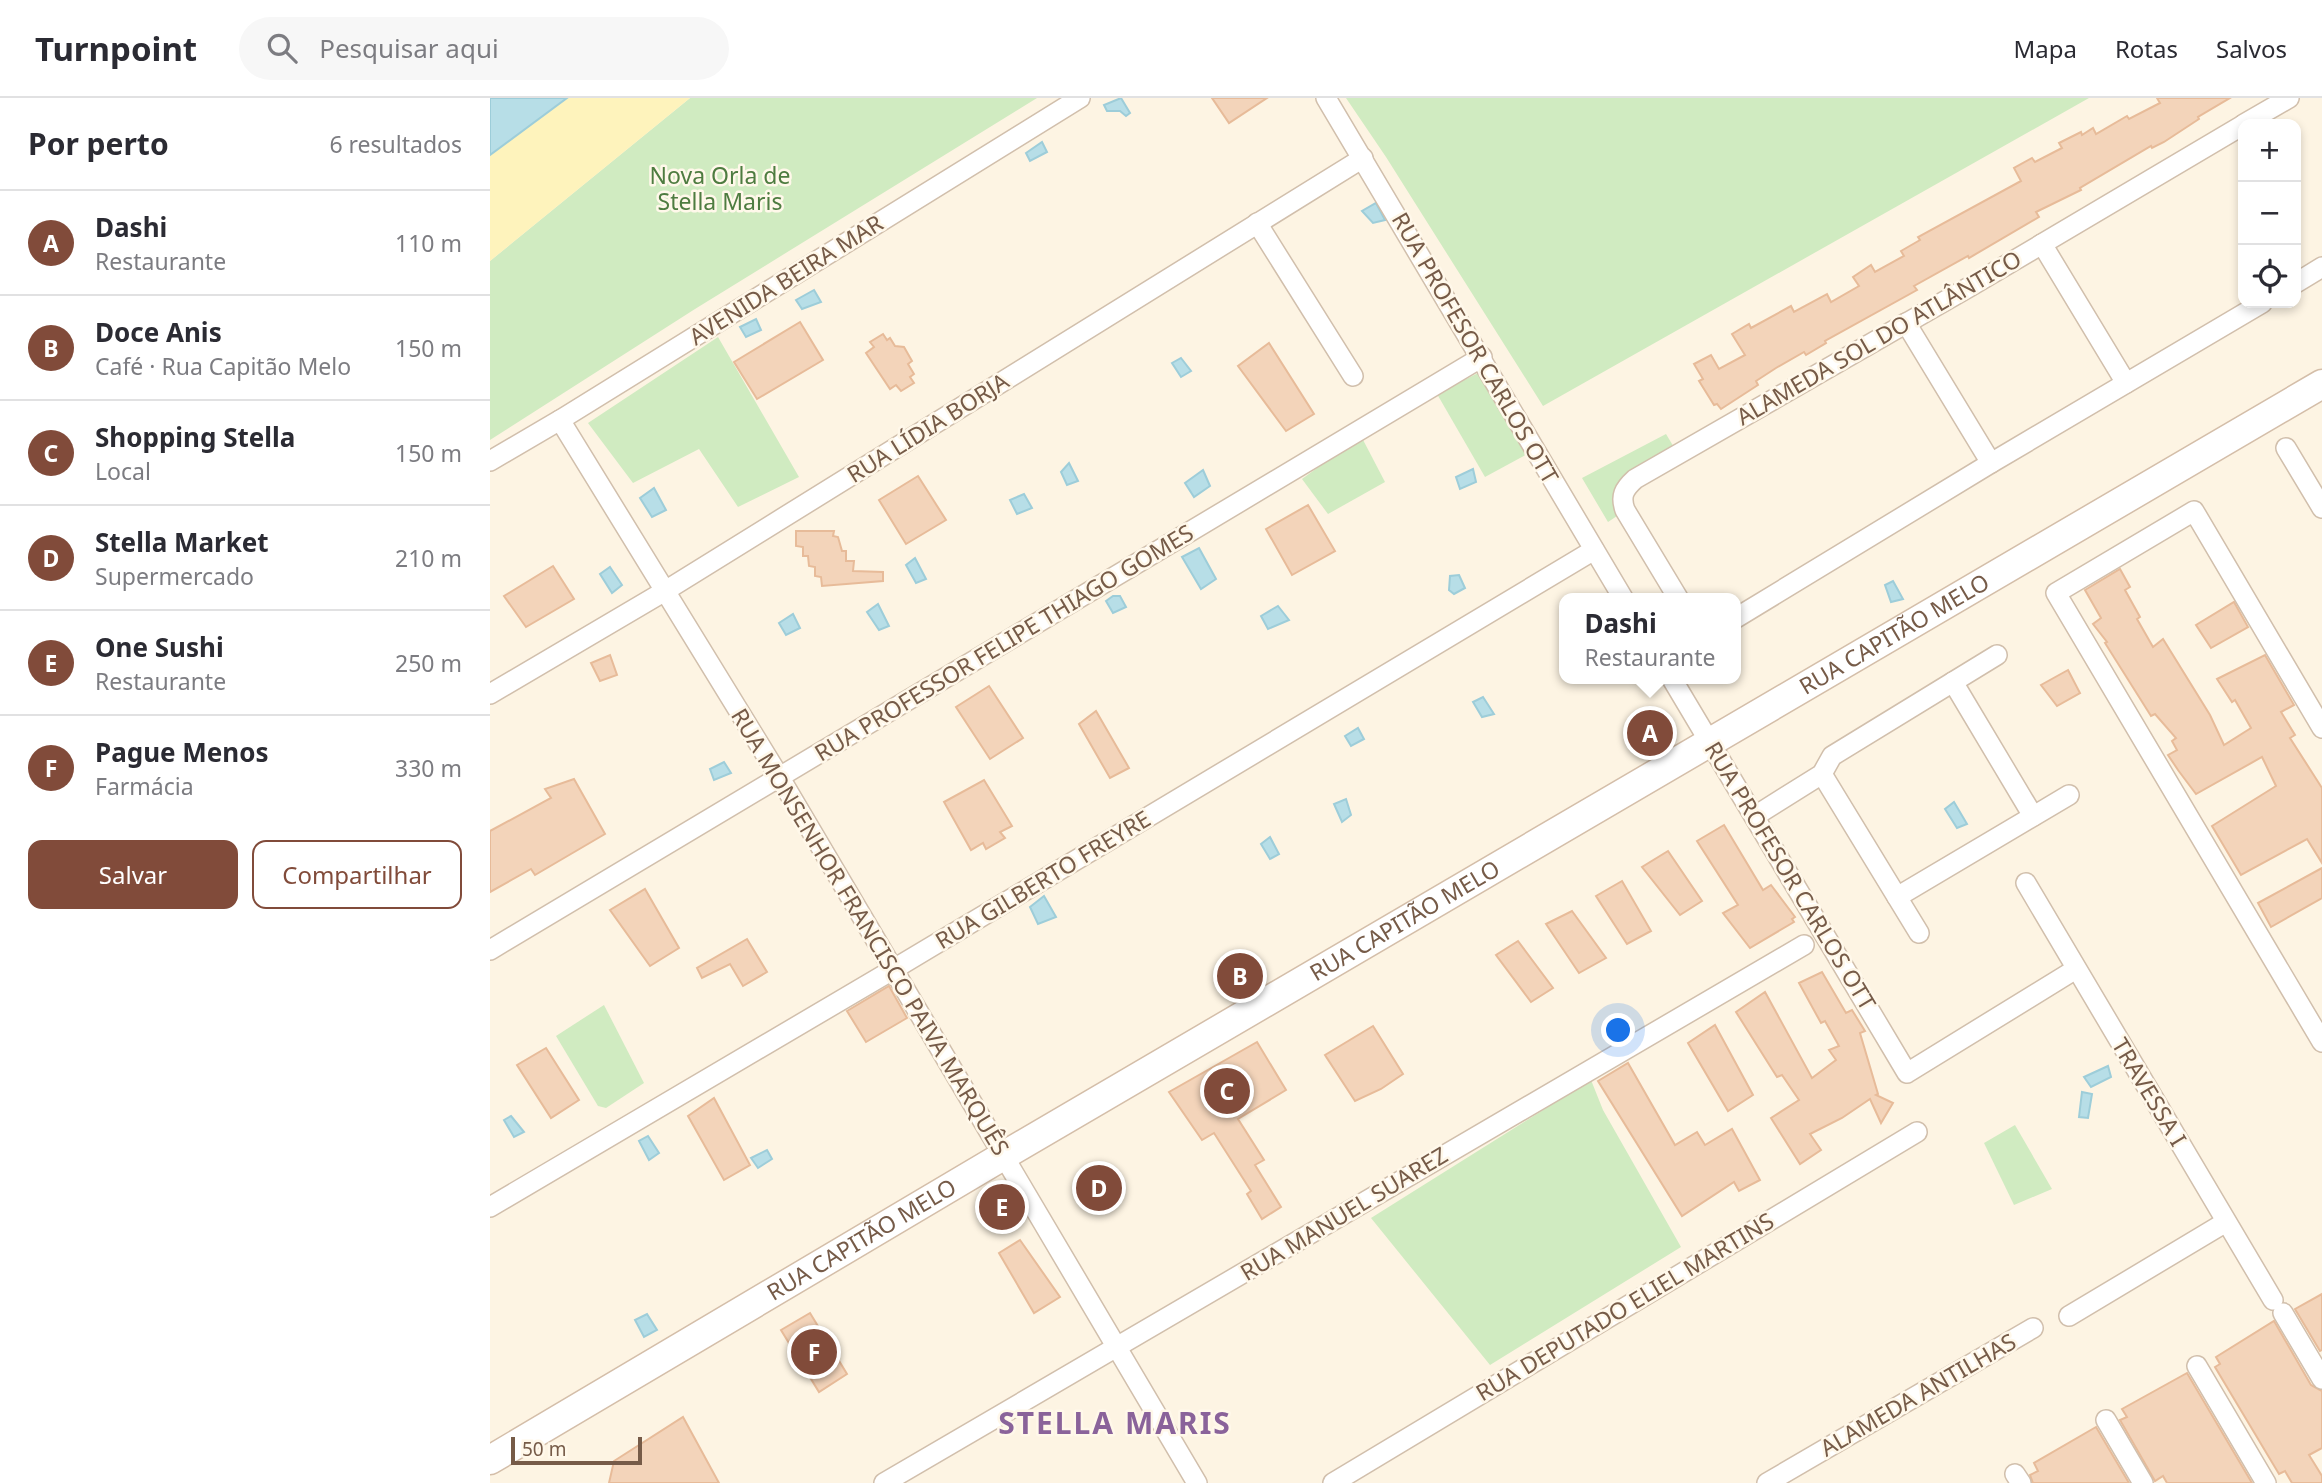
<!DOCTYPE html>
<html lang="pt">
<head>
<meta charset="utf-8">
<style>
	:root { --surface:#fff; --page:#f7f7f7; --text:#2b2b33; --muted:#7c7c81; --line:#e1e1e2; --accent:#814b3a }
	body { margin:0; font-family:"Noto Sans",sans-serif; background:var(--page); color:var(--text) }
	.controls { position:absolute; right:21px; top:21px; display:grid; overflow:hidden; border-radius:14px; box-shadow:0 4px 10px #0003 }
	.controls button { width:63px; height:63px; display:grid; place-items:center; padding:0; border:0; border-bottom:2px solid var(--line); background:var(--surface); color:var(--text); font:35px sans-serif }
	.scale { position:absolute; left:21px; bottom:18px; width:131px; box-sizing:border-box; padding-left:7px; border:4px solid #765b48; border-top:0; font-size:19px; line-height:24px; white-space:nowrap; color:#765b48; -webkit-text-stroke:5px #fff8ea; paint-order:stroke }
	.you { position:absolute; left:1129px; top:933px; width:24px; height:24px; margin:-18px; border:5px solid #fff; border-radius:50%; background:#1a73e8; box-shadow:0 0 0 10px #1a73e833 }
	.badge { display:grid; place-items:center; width:46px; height:46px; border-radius:50%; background:var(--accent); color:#fff; font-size:23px; font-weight:700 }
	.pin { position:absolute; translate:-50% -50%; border:4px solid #fff; box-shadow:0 2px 7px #0006 }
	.popup { position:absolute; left:1069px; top:495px; width:182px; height:91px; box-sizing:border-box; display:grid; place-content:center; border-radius:14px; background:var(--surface); filter:drop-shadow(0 2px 5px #0005); font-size:23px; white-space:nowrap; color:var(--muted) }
	.popup b { font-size:26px; color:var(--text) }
	.popup::after { content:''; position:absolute; left:50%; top:100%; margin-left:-14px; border:14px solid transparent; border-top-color:var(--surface) }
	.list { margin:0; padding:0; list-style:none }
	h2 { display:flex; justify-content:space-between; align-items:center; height:91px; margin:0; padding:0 28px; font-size:30px }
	h2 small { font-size:23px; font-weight:400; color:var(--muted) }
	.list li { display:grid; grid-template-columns:46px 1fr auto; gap:21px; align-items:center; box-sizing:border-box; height:105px; padding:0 28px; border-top:2px solid var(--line) }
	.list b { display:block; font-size:26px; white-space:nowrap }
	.list p { margin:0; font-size:23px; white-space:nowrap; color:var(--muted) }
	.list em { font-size:23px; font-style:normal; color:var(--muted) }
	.actions { display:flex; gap:14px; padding:21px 28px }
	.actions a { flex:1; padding:16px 0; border:2px solid var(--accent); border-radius:14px; text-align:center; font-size:24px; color:var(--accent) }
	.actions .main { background:var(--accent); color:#fff }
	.icon { flex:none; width:38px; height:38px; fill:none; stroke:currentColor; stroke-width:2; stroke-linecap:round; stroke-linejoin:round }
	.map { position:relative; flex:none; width:1832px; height:1385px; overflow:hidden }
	header { display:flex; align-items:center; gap:42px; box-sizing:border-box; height:98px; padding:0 35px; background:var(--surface); border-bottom:2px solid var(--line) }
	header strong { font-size:33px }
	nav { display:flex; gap:38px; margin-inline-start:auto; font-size:24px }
	.search { width:490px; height:63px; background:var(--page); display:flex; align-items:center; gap:18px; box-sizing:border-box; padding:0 24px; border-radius:38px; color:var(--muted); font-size:26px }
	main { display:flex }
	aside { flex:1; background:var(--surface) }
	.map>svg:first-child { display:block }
	.green { fill:#d0ebc1 }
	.sand { fill:#fef3bc }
	.water { fill:#b7dee7; stroke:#9dcdd9; stroke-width:2 }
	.building { fill:#f3d4ba; stroke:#e7bb99; stroke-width:2 }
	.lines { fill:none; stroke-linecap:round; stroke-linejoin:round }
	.minor-casing { stroke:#d1bfac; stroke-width:22 }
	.secondary-casing { stroke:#d4bea9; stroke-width:31 }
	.minor { stroke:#fff; stroke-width:19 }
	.secondary { stroke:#fff; stroke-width:28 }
	.labels { text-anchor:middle; stroke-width:5; stroke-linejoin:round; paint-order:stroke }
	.park-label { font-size:23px; fill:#4e7c40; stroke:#fff8ea }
	.street-label { font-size:23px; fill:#765b48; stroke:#fff8ea }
	.district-label { font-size:30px; font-weight:bold; letter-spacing:2px; fill:#8a639a; stroke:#fff8ea }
</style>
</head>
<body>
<header>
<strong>Turnpoint</strong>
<div class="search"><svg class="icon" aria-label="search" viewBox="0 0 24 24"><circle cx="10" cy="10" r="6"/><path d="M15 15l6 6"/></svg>Pesquisar aqui</div>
<nav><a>Mapa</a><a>Rotas</a><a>Salvos</a></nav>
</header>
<main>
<aside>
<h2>Por perto<small>6 resultados</small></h2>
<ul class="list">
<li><span class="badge">A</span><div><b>Dashi</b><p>Restaurante</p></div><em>110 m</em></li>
<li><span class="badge">B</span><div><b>Doce Anis</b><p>Café · Rua Capitão Melo</p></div><em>150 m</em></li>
<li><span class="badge">C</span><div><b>Shopping Stella</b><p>Local</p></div><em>150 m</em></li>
<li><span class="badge">D</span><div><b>Stella Market</b><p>Supermercado</p></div><em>210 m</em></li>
<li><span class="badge">E</span><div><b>One Sushi</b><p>Restaurante</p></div><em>250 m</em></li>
<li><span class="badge">F</span><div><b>Pague Menos</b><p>Farmácia</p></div><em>330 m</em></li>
</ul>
<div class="actions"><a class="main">Salvar</a><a>Compartilhar</a></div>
</aside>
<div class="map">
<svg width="1832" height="1385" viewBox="0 0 1832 1385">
	<rect width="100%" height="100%" fill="#fdf4e3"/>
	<g class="green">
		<path d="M200 0H547L205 211 0 342V163Z"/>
		<path d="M856 0H1599L1053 308 896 59Z"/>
		<path d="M228 239 309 379 248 409 209 351 143 385 98 325Z"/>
		<path d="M992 273 1041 354 995 379 947 296Z"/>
		<path d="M1176 336 1185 351 1128 388 1130 416 1118 424 1092 380Z"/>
		<path d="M871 338 895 384 838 416 812 381Z"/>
		<path d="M114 907 154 985 116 1010 108 1008 66 938Z"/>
		<path d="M1101 982 1113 1012 1191 1149 1000 1267 881 1120Z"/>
		<path d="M1525 1027 1562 1091 1524 1107 1494 1045Z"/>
	</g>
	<path class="sand" d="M77 0H200L0 163V57Z"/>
	<g class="water">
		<path d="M0 0H77L0 57Z"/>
		<path d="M631 0 640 15 636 18 630 13H617L614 7Z"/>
		<path d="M552 44 557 54 540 63 536 55Z"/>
		<path d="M886 105 895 122 883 125 872 113Z"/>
		<path d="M324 192 331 204 312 211 306 202Z"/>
		<path d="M266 221 271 232 256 239 250 229Z"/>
		<path d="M691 260 701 273 691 279 682 265Z"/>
		<path d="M579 365 588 383 577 387 571 374Z"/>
		<path d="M983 371 986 384 970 391 966 379Z"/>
		<path d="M713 372 720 388 704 399 695 385Z"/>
		<path d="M164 390 176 412 162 419 150 400Z"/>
		<path d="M534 396 542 410 527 416 520 402Z"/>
		<path d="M709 450 726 481 711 491 692 459Z"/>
		<path d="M425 460 436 481 426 485 416 467Z"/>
		<path d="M120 469 132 487 122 495 110 476Z"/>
		<path d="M969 477 975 490 964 496 959 492 960 478Z"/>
		<path d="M1403 483 1413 501 1401 504 1395 487Z"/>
		<path d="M623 498H630L636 509 623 515 616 503Z"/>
		<path d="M388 506 399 528 389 532 377 514Z"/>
		<path d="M788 508 799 522 778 531 771 518Z"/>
		<path d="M303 516 310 530 296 537 289 525Z"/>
		<path d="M993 599 1004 616 992 619 983 604Z"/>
		<path d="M868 630 874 641 861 648 855 638Z"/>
		<path d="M234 664 241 675 224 682 220 671Z"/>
		<path d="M856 701 861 717 852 724 844 706Z"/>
		<path d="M1464 704 1477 726 1467 730 1455 711Z"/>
		<path d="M780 739 789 756 780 761 771 746Z"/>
		<path d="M554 798 566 819 548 826 540 809Z"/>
		<path d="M1618 968 1621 979 1601 989 1594 979Z"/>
		<path d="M1592 994 1602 996 1598 1020 1589 1019Z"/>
		<path d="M21 1018 34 1034 24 1039 14 1022Z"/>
		<path d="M158 1038 169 1055 159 1062 149 1043Z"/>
		<path d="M277 1052 282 1061 268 1070 261 1060Z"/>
		<path d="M157 1216 167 1232 154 1239 145 1222Z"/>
	</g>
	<g class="building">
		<path d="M722 0H777L739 25Z"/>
		<path d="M1667 0H1740L1708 19 1709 21 1674 44 1662 50 1661 48 1590 90 1591 92 1546 114 1549 119 1479 160 1478 158 1424 188 1427 192 1335 243 1336 245 1316 257 1314 254 1286 270 1266 283 1268 287 1231 311 1227 306 1224 307 1209 283 1213 281 1204 266 1221 257 1229 271 1255 257 1242 236 1259 226 1261 230 1301 208 1304 214 1337 196 1341 204 1369 188 1363 179 1381 167 1385 174 1414 158 1411 153 1430 142 1428 139 1531 83 1524 70 1542 60 1545 64 1572 50 1569 45 1591 34 1592 37 1603 30 1606 36 1637 18 1639 21 1670 5Z"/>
		<path d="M310 224 333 262 267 301 244 264Z"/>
		<path d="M393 236 397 242 400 240 405 248 414 249 422 263 418 266 424 276 420 279 424 285 411 293 406 287 400 291 376 255 384 249 380 244Z"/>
		<path d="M779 245 824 316 796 333 748 268Z"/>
		<path d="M428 378 456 422 416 446 389 402Z"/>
		<path d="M818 407 845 453 802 477 776 431Z"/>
		<path d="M306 433H344L343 438 348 439 352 453H356V463H364L363 473 393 474V483L332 488 331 479 325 478V469L319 468 318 458H313V449L306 448Z"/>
		<path d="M63 468 84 501 36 529 14 498Z"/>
		<path d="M1630 471 1640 489 1635 492 1650 519 1647 521 1663 549 1673 541 1720 617 1734 647 1761 630 1745 602 1742 604 1727 581 1775 557 1804 607 1791 614 1805 637 1800 640 1832 690V765L1817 741 1751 777 1722 728 1786 688 1772 659 1706 696 1688 672 1678 657 1687 652 1682 643 1686 640 1665 616 1661 618 1615 545 1617 544 1603 526 1611 520 1595 492Z"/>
		<path d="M1744 504 1758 529 1721 550 1706 527Z"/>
		<path d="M120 557 127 577 110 583 101 565Z"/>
		<path d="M1578 572 1590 595 1567 608 1551 587Z"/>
		<path d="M499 588 533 640 500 661 466 609Z"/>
		<path d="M606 613 639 670 620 680 589 626Z"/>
		<path d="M84 681 115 736 45 777 41 771 0 794V733L61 700 55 691Z"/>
		<path d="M494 682 522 728 510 734 515 740 496 751 493 745 481 752 454 704Z"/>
		<path d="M1234 727 1273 792 1281 787 1305 819 1302 821 1304 824 1260 850 1233 815 1248 807 1207 743Z"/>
		<path d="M1178 753 1212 803 1190 817 1152 769Z"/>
		<path d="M1832 770V800L1781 829 1768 805Z"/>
		<path d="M1132 783 1161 833 1137 846 1106 798Z"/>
		<path d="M155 791 189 850 160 868 120 812Z"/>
		<path d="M1082 813 1116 860 1089 875 1056 826Z"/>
		<path d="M257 841 277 874 253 888 240 866 212 880 207 870Z"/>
		<path d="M1028 843 1063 890 1041 904 1006 857Z"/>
		<path d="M1332 874 1356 915 1362 912 1375 933 1370 935 1388 996 1386 997 1403 1005 1391 1025 1380 1001 1352 1020 1320 1036 1331 1052 1310 1066 1281 1020 1309 1002 1292 977 1287 979 1246 914 1275 894 1322 980 1346 962 1339 952 1349 948 1335 923 1331 925 1309 885Z"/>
		<path d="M399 888 417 920 376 944 357 913Z"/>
		<path d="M1225 927 1263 997 1238 1013 1198 945Z"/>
		<path d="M883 928 913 976 891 991 865 1003 835 957Z"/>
		<path d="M767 944 796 992 748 1021 774 1062 765 1067 791 1109 772 1121 757 1096 761 1093 724 1035 712 1042 679 994Z"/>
		<path d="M56 950 89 1002 61 1020 27 967Z"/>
		<path d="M1138 965 1185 1047 1207 1034 1215 1047 1242 1031 1270 1082 1249 1093 1244 1084 1192 1118 1108 983Z"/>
		<path d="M224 1000 260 1067 234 1082 198 1018Z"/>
		<path d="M530 1142 570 1199 544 1215 509 1155Z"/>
		<path d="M1832 1196V1252L1830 1253 1805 1211Z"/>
		<path d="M320 1215 357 1276 329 1294 291 1232Z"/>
		<path d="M1784 1223 1821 1287 1832 1293V1350L1819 1357 1832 1378V1385H1802L1795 1373 1789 1376 1725 1269 1730 1266 1726 1259Z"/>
		<path d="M1697 1275 1762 1385H1677L1673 1378 1665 1383 1630 1322 1637 1319 1632 1311Z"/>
		<path d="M193 1319 229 1385H119L124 1363Z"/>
		<path d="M1606 1329 1639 1385H1543L1540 1377 1548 1373 1544 1365Z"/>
	</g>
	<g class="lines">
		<g class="minor-casing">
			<g id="minor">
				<path d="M836 0 1133 500"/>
				<path d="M1754 26 1799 0"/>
				<path d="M767 125 863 278"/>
				<path d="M1552 146 1636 285"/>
				<path d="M1806 185 1832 169"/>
				<path d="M1416 225 1501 365"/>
				<path d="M70 322 290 680 707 1385"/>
				<path d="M1796 350 1832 410"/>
				<path d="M0 363 70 322 590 0"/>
				<path d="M1188 500 1135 412C1130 398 1134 391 1145 381L1481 188 1753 27"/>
				<path d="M1246 520 1501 365 1772 205"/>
				<path d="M1182 581 1417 975 1586 871"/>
				<path d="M1463 584 1543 718"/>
				<path d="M0 596 175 493 873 60"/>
				<path d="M1832 630 1704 413 1566 495 1832 944"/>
				<path d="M1332 676 1429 835"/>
				<path d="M1265 718 1332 676 1342 658 1507 557"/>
				<path d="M1536 785 1783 1202"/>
				<path d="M1407 799 1579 697"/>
				<path d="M0 852 992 259"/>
				<path d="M0 1109 404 871 1104 452"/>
				<path d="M1793 1215 1832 1281"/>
				<path d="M1579 1218 1736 1124"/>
				<path d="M1707 1268 1776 1385"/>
				<path d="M1616 1322 1653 1385"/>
				<path d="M1525 1376 1531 1385"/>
				<path d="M394 1385 1314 847"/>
				<path d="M843 1385 1427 1034"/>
				<path d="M1277 1385 1543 1230"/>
			</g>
		</g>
		<g class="secondary-casing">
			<g id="secondary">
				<path id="s1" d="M0 1362 513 1058 1832 286"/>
			</g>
		</g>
		<use href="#minor" class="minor"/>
		<use href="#secondary" class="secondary"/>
	</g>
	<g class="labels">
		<g class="park-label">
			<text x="230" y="86">Nova Orla de<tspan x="230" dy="26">Stella Maris</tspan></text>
		</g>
		<g class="street-label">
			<text transform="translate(296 182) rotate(-32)" y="8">AVENIDA BEIRA MAR</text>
			<text transform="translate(1389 240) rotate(-30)" y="8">ALAMEDA SOL DO ATLÂNTICO</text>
			<text transform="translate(985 250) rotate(60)" y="8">RUA PROFESOR CARLOS OTT</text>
			<text transform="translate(438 330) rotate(-32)" y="8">RUA LÍDIA BORJA</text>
			<text dy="8" stroke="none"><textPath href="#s1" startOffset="1629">RUA CAPITÃO MELO</textPath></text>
			<text transform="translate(514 545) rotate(-31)" y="8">RUA PROFESSOR FELIPE THIAGO GOMES</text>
			<text transform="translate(1300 778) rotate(59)" y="8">RUA PROFESOR CARLOS OTT</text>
			<text transform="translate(553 782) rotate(-31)" y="8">RUA GILBERTO FREYRE</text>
			<text dy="8" stroke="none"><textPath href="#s1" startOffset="1062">RUA CAPITÃO MELO</textPath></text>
			<text transform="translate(380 834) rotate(59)" y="8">RUA MONSENHOR FRANCISCO PAIVA MARQUÊS</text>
			<text transform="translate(1659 994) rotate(59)" y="8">TRAVESSA I</text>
			<text transform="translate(854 1116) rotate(-31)" y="8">RUA MANUEL SUAREZ</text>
			<text dy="8" stroke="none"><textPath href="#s1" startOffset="432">RUA CAPITÃO MELO</textPath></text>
			<text transform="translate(1135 1209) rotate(-31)" y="8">RUA DEPUTADO ELIEL MARTINS</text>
			<text transform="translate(1428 1297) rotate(-30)" y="8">ALAMEDA ANTILHAS</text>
		</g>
		<g class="district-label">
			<text x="625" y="1336">STELLA MARIS</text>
		</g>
	</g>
</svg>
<div class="controls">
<button>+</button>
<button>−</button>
<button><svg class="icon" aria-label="locate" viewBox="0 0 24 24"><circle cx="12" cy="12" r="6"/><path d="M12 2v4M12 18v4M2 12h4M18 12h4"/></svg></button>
</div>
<div class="scale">50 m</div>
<div class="you"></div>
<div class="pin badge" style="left:1160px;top:635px">A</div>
<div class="popup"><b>Dashi</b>Restaurante</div>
<div class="pin badge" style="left:750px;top:878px">B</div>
<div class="pin badge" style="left:737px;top:993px">C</div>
<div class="pin badge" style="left:609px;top:1090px">D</div>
<div class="pin badge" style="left:512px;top:1109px">E</div>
<div class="pin badge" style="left:324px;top:1254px">F</div>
</div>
</main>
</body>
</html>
